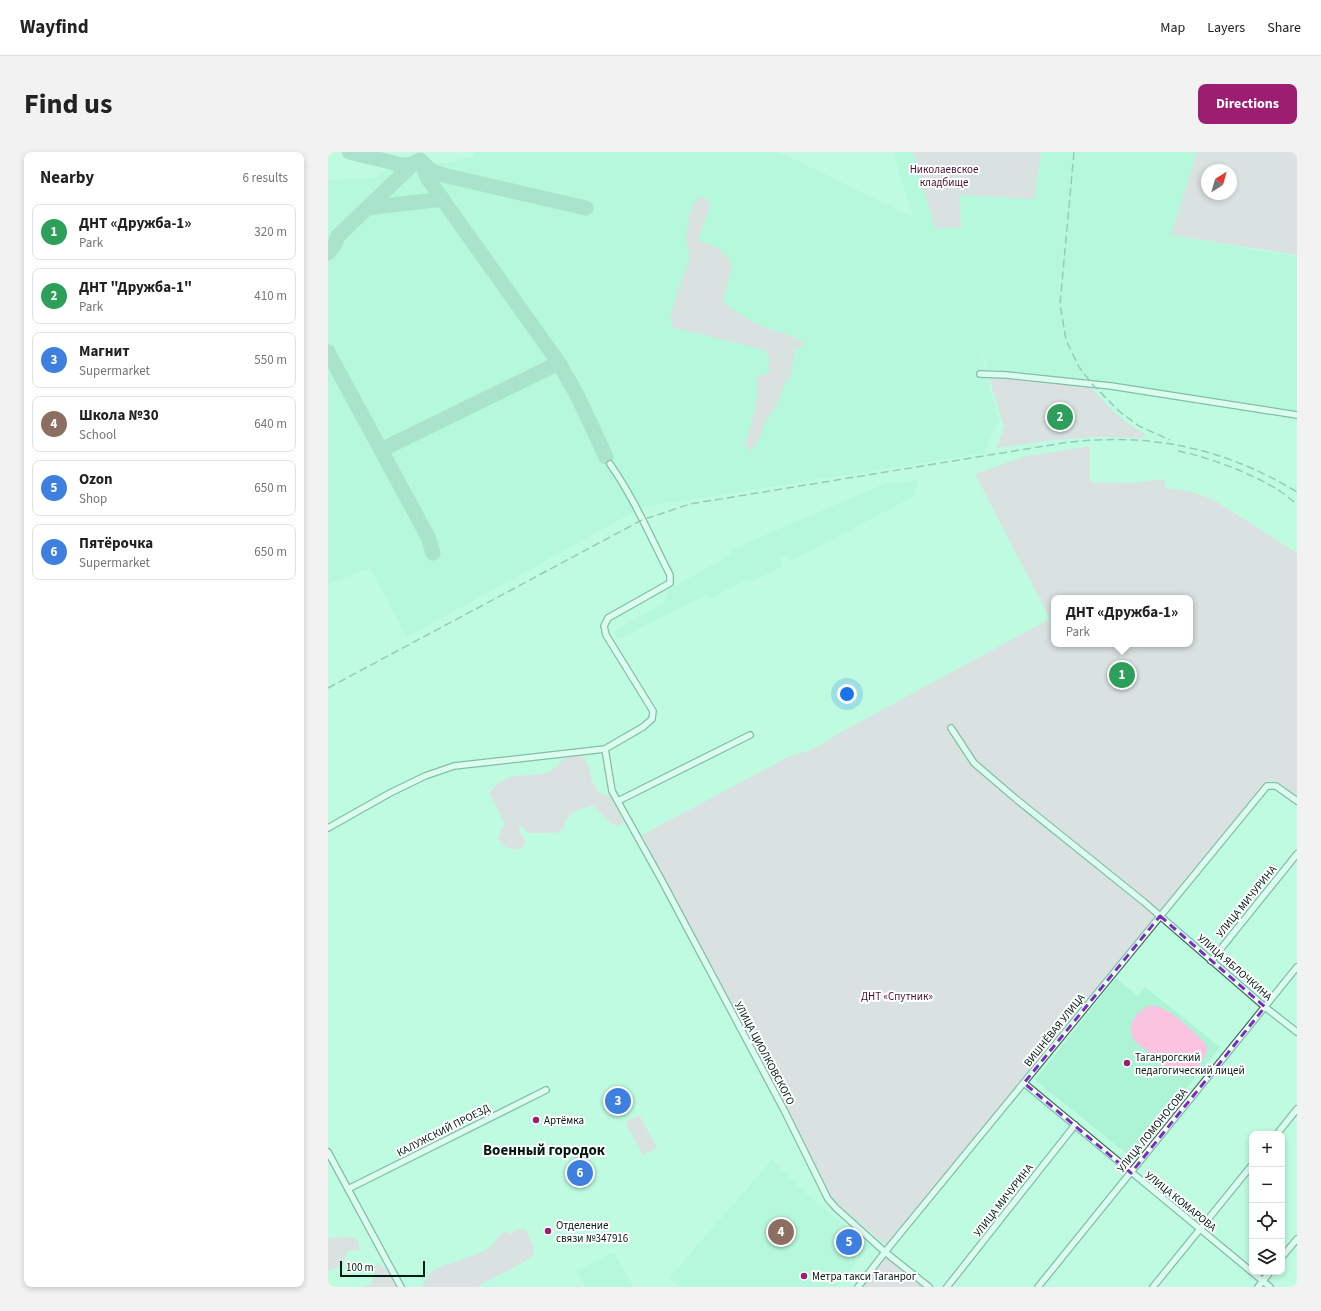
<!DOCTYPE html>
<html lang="en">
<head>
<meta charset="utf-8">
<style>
	:root { --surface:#fff; --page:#f2f2f2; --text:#222; --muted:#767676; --line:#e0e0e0; --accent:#9d1d71 }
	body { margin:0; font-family:"Source Sans 3",sans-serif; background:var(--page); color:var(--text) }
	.controls { position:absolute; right:12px; bottom:12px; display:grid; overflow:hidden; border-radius:8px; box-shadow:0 2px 6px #0003 }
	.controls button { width:36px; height:36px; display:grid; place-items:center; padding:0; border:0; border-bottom:1px solid var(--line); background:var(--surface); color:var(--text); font:20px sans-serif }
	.compass { position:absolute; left:873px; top:12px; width:36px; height:36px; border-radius:50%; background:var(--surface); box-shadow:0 2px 6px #0003; rotate:37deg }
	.scale { position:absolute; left:12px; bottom:10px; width:85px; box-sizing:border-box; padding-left:4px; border:2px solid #031b12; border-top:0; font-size:11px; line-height:14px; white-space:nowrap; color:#031b12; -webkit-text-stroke:3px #fff; paint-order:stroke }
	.you { position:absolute; left:519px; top:542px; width:14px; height:14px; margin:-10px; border:3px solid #fff; border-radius:50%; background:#1a73e8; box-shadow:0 0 0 6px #1a73e833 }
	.badge { display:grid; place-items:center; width:26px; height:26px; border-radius:50%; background:var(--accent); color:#fff; font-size:13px; font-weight:700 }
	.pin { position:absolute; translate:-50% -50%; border:2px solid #fff; box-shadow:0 1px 4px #0006 }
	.popup { position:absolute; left:723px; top:443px; width:142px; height:52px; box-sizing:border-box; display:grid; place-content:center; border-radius:8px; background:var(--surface); filter:drop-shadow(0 1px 3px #0005); font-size:13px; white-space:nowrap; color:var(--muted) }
	.popup b { font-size:15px; color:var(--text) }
	.popup::after { content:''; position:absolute; left:50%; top:100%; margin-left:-8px; border:8px solid transparent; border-top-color:var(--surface) }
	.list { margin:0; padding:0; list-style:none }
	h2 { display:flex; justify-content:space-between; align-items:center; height:52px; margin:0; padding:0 16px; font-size:17px }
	h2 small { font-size:13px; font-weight:400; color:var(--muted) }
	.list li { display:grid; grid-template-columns:26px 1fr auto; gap:12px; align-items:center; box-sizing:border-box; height:56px; margin:0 8px 8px; padding:0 8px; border:1px solid var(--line); border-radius:8px }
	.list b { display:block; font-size:15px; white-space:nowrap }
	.list p { margin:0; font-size:13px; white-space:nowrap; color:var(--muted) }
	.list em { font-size:13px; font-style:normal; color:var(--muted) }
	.icon { flex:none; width:22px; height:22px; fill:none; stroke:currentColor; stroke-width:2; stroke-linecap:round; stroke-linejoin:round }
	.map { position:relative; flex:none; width:969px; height:1135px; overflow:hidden; border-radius:8px }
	header { display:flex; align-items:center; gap:24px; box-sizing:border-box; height:56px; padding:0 20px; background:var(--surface); border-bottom:1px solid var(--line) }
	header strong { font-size:19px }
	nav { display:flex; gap:22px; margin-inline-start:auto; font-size:14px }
	.intro { display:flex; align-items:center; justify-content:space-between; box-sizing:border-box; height:96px; padding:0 24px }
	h1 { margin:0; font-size:28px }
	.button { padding:10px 18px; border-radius:8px; background:var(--accent); color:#fff; font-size:14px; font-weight:700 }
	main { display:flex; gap:24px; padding:0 24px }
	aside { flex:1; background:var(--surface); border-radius:8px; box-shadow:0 2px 6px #0003 }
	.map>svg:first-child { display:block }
	.built { fill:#adf3d5 }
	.green { fill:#fac3df; fill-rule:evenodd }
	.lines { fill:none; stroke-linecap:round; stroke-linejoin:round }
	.taxiway { stroke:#92c6b0; stroke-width:15 }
	.minor-casing { stroke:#3c755f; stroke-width:8 }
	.minor { stroke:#fff; stroke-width:5.5 }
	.rail { stroke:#679280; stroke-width:1.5; stroke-dasharray:8 4; stroke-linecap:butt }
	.marked { fill:none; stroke:#7b2cbf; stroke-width:3; stroke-dasharray:8 5; stroke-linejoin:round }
	.poi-dot { fill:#9d1d71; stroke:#fff; stroke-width:1.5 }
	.labels { text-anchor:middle; stroke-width:4; stroke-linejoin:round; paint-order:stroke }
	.park-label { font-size:11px; fill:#491034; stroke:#fff }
	.street-label { font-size:11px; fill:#031b12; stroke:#fff }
	.poi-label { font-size:11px; fill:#031b12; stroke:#fff; text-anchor:start }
	.district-label { font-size:15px; font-weight:bold; fill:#031b12; stroke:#fff }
</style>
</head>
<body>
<header>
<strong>Wayfind</strong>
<nav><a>Map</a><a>Layers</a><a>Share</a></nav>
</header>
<div class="intro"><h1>Find us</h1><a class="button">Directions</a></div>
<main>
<aside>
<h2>Nearby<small>6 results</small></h2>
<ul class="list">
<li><span class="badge" style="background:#2e9e5b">1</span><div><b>ДНТ «Дружба-1»</b><p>Park</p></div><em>320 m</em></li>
<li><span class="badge" style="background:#2e9e5b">2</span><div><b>ДНТ &quot;Дружба-1&quot;</b><p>Park</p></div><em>410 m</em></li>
<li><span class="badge" style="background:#3f7fe0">3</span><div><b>Магнит</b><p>Supermarket</p></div><em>550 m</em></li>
<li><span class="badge" style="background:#8d6e63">4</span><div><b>Школа №30</b><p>School</p></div><em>640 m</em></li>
<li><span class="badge" style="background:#3f7fe0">5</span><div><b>Ozon</b><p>Shop</p></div><em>650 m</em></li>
<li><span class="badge" style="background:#3f7fe0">6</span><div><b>Пятёрочка</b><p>Supermarket</p></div><em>650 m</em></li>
</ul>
</aside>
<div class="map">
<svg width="969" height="1135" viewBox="0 0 969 1135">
	<rect width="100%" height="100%" fill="#befbe1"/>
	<g class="built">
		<path d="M146 0H449L466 7 586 66 565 0H585L607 75H633L631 43 712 0H869L843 83 969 105V260L892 247 660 217 634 149 654 203 657 221 671 270 664 280 657 301 315 355 79 485 42 416 0 432V28L48 26 62 16 96 24 102 10 118 11 145 4Z"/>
		<path d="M589 329V334L586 344 463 409 458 403 452 407 454 415 424 429 422 426 381 447 379 442 290 488 285 479 335 452 341 437 400 405 403 402 402 400 421 390 556 332Z"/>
		<path d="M788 826 810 844 817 835 892 895 803 1005 707 928Z"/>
		<path d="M444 1008 476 1040 542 1094 508 1135H353L341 1126Z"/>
		<path d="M286 1100 305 1135H258L248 1119Z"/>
	</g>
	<g class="green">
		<path d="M585 0H713L706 47 631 43 633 76H607Z"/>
		<path d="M869 0H969V103L843 83ZM879 18H903V42H879Z"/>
		<path d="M373 44 383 51 370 89C389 95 393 95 404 113L395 150C408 160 421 169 438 176 452 181 465 183 479 192L467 197 463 223 454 237 450 251 436 272 432 286 423 299 417 293C423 271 432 249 429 225L441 221V205L437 198 344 175 343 161 362 106 358 85 361 65 365 52Z"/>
		<path d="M660 223 762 234C779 254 793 269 817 282L816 286 768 285 725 288 669 296 676 274Z"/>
		<path d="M762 294V330L804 331 836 327 837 336 861 339 884 347 969 401V645L952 632 944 629 935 634 560 1095 505 1048 314 683 460 605 483 598 515 579 722 467 647 322 695 305ZM726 446H862V492H726Z"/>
		<path d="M241 601C244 601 248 601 250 602 269 609 255 641 282 644L296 670 291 674 283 672 265 654C257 655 244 659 239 666 237 668 237 673 236 676L228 681H200L192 673 191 680 196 686 197 692 193 697C182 698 175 696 170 686L176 672 170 657 162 643C163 637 166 635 171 631 186 618 207 628 224 618 231 614 234 606 241 601Z"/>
		<path d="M821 854C826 854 829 854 833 856 845 860 871 884 879 894 879 902 876 907 871 913 868 916 866 920 862 921 847 926 832 909 822 900 816 896 806 891 804 884 799 871 811 858 821 854Z"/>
		<path d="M311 963 329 996 315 1003 297 970Z"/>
		<path d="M196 1077C202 1085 206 1092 206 1102 190 1117 168 1122 150 1135H94L101 1122 109 1116 152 1101 162 1095 176 1079 183 1082 187 1078Z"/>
		<path d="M21 1085 29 1087 32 1098 19 1099 15 1114 0 1119V1086Z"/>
		<path d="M557 1107H566L597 1135H535Z"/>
		<path d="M49 1110 58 1117 73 1135H35L43 1132Z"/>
	</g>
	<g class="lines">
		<g class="taxiway">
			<path d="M21 0 74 13H81L88 10"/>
			<path d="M92 8 100 27 231 211 250 245 278 305"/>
			<path d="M93 9 104 19 115 23 258 56"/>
			<path d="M39 56 115 47"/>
			<path d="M0 101 6 94 10 84 85 12"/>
			<path d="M0 200 100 385 105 401"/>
			<path d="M53 298 231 211"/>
		</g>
		<g class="minor-casing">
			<g id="minor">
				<path d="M652 222 679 223 783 234 969 263"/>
				<path d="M623 576 646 611 688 647 816 750 937 855 969 880"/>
				<path d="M277 597 284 639 333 727 456 958 500 1047 508 1056 557 1100 601 1135"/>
				<path d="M290 649 422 583"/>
				<path d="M0 676 62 641 97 624 126 614 277 597 315 575 324 567 325 559 278 483 276 474 280 466 342 431V423C323 386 306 346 282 312"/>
				<path d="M883 809 969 702"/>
				<path d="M696 931 924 1120"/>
				<path d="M949 982 969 957"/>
				<path d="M0 1000 73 1135"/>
				<path d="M20 1037 218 938"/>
				<path d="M954 1105 969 1087"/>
				<path d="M924 1120 942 1135"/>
				<path d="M530 1135 557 1100 939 634H948L969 649"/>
				<path d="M619 1135 747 973"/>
				<path d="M710 1135 969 815"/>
				<path d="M825 1135 924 1013"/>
				<path d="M930 1135 942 1120"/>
			</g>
		</g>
		<use href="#minor" class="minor"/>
		<g class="rail">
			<path d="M746 0 732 152 738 188 751 215 764 232 792 260 811 274 842 288"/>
			<path d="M850 299C881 305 925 322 952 339 958 343 963 348 969 352"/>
			<path d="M0 536 314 368 362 352 735 291C820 280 895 295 969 340"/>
		</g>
	</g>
	<path d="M0 0H969V1135H0ZM832 764 937 855 803 1021 696 931Z" fill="#befbe1" fill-opacity=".55" fill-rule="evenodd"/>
	<path class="marked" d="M832 764 937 855 803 1021 696 931Z"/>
	<g class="poi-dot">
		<circle cx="799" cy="911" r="4"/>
		<circle cx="208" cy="968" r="4"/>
		<circle cx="220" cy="1079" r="4"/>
		<circle cx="476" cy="1124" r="4"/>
	</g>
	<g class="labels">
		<g class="park-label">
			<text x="616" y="21">Николаевское<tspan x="616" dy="13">кладбище</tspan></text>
			<text x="569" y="848">ДНТ «Спутник»</text>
		</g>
		<g class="street-label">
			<text transform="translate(918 749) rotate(-51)" y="4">УЛИЦА МИЧУРИНА</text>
			<text transform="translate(907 815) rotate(41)" y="4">УЛИЦА ЯБЛОЧКИНА</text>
			<text transform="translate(726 878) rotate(-51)" y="4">ВИШНЁВАЯ УЛИЦА</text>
			<text transform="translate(437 901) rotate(62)" y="4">УЛИЦА ЦИОЛКОВСКОГО</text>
			<text transform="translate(115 978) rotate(-27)" y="4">КАЛУЖСКИЙ ПРОЕЗД</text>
			<text transform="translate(824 978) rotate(-51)" y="4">УЛИЦА ЛОМОНОСОВА</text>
			<text transform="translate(675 1048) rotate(-52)" y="4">УЛИЦА МИЧУРИНА</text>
			<text transform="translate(853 1049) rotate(39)" y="4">УЛИЦА КОМАРОВА</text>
		</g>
		<g class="poi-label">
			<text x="807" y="909">Таганрогский<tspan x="807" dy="13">педагогический лицей</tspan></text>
			<text x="216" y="972">Артёмка</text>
			<text x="228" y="1077">Отделение<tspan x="228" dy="13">связи №347916</tspan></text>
			<text x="484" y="1128">Метра такси Таганрог</text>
		</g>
		<g class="district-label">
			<text x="216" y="1003">Военный городок</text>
		</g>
	</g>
</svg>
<div class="controls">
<button>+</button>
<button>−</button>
<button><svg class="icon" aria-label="locate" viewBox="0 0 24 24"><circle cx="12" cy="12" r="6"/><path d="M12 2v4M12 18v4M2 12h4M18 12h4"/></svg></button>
<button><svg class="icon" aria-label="layers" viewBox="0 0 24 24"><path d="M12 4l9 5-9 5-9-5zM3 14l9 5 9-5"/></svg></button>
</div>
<svg class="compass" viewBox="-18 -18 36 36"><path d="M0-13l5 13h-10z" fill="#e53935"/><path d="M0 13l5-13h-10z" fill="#767676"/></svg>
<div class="scale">100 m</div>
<div class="you"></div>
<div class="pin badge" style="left:794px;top:523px;background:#2e9e5b">1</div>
<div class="popup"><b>ДНТ «Дружба-1»</b>Park</div>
<div class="pin badge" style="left:732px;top:265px;background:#2e9e5b">2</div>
<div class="pin badge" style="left:290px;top:949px;background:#3f7fe0">3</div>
<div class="pin badge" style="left:453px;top:1080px;background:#8d6e63">4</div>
<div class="pin badge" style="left:521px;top:1090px;background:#3f7fe0">5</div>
<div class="pin badge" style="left:252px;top:1021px;background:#3f7fe0">6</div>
</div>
</main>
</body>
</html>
